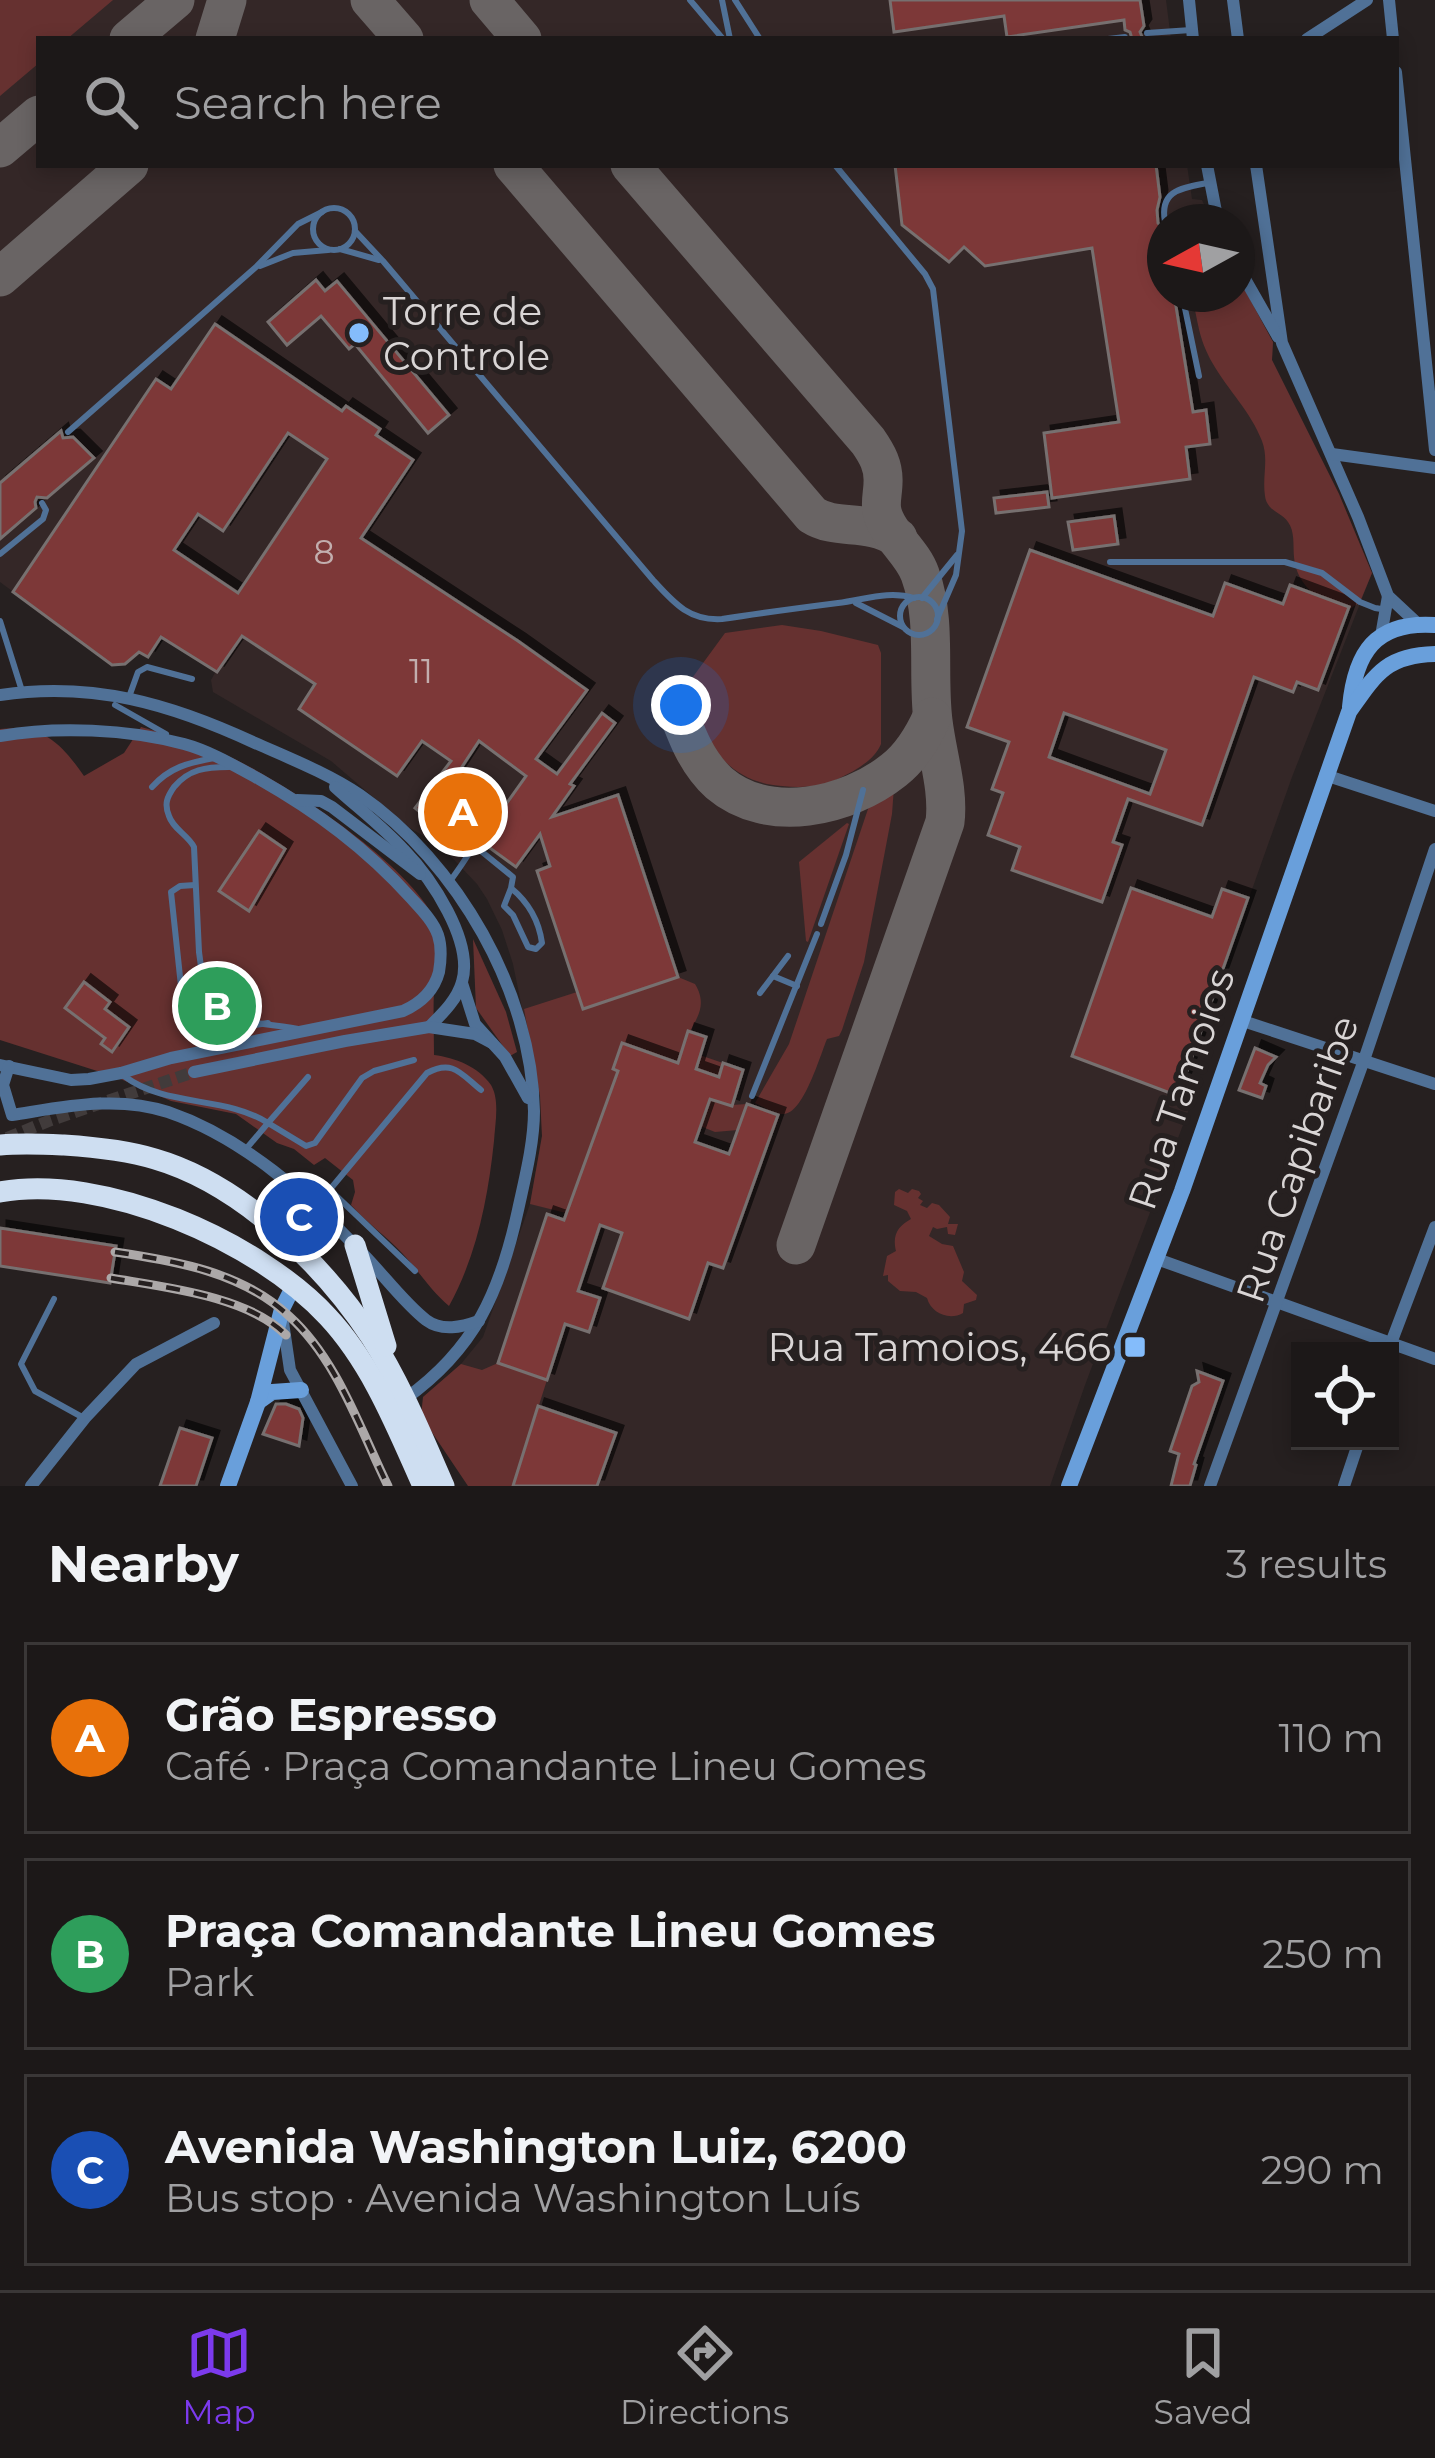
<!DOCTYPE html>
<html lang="en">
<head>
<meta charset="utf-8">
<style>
	:root { --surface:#1c1818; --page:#292525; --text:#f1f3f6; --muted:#a0a0a2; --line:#3a3737; --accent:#7c3aed }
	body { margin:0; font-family:Montserrat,sans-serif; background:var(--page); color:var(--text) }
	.controls { position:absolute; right:36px; bottom:36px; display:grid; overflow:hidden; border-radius:0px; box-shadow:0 6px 18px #0003 }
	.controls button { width:108px; height:108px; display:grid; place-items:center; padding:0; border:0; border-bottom:3px solid var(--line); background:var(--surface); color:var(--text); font:60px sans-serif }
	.compass { position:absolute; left:1147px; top:204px; width:108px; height:108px; border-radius:50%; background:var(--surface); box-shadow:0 6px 18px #0003; rotate:262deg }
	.you { position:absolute; left:681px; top:705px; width:42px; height:42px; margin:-30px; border:9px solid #fff; border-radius:50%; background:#1a73e8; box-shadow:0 0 0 18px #1a73e833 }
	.badge { display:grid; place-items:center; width:78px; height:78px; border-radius:50%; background:var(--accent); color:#fff; font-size:39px; font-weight:700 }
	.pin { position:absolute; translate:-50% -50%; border:6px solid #fff; box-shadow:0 3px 12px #0006 }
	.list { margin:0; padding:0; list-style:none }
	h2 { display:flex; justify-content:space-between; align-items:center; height:156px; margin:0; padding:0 48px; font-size:51px }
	h2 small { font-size:39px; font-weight:400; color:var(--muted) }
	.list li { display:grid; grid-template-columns:78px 1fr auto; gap:36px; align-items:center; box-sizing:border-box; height:192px; margin:0 24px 24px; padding:0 24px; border:3px solid var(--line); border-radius:0px }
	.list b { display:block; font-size:45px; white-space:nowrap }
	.list p { margin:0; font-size:39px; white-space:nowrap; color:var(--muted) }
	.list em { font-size:39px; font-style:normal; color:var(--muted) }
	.icon { flex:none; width:66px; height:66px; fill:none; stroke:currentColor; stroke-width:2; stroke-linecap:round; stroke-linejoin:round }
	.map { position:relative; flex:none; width:1435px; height:1486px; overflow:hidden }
	.search { position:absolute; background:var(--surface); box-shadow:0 6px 18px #0003; left:36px; right:36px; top:36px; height:132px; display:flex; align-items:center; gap:30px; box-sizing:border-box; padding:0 42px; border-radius:0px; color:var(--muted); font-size:45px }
	.sheet { height:804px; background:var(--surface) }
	nav { display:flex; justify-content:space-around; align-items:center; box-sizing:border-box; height:168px; border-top:3px solid var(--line); background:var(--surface); font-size:33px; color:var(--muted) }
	nav a { display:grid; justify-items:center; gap:6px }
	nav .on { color:var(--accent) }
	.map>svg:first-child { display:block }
	.built { fill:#342727 }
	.green { fill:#663130 }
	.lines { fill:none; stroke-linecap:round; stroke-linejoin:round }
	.taxiway { stroke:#696464; stroke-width:39 }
	.building { fill:#7d3737; stroke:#77706f; stroke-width:3; fill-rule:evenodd; filter:url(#shadow) }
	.street-tunnel { stroke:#413b3b; stroke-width:12; stroke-dasharray:12 6; stroke-linecap:butt }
	.lane { stroke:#507197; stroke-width:6 }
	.street { stroke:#507197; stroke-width:12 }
	.secondary { stroke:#699fdb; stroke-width:16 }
	.highway { stroke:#cedef1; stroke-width:21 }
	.rail-casing { stroke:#aca8a8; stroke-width:9 }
	.rail { stroke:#262020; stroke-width:4.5; stroke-dasharray:14; stroke-linecap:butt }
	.poi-dot { fill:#84bcfb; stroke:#262020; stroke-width:4.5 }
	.labels { text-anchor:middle; stroke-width:10; stroke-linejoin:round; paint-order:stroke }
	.number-label { font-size:33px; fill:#c2aeae }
	.poi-label { font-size:39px; fill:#d9d5d5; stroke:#262020; text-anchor:start }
	.street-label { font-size:39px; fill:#d9d5d5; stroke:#262020 }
</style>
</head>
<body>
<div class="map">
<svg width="1435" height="1486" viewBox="0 0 1435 1486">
	<defs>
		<filter id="shadow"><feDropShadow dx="7" dy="-7" stdDeviation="0" flood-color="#0009"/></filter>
	</defs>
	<rect width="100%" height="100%" fill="#262020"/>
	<path class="built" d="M0 0H1166L1171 39H39V165H1187L1192 199 1202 200 1212 222H1165V294H1237L1273 342 1272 360 1339 494 1372 573 1292 777 1179 1095 1192 1101 1085 1385 1050 1486H468L423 1397 461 1364 483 1337 530 1204 542 1136 540 1096 513 964 502 930 487 899 477 884 441 846 408 827 331 761 213 692 211 680 216 671 161 637 148 657 139 652 125 664 112 665 0 582Z"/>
	<g class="green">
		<path d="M0 0H113L67 39H39V63L0 96Z"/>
		<path d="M1237 275 1273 342 1272 360 1339 494 1372 573 1360 602 1350 609C1323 606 1296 586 1294 557 1293 546 1295 531 1288 522 1280 511 1267 511 1265 496 1262 476 1269 460 1262 441 1251 412 1228 390 1213 364 1197 336 1199 322 1191 294H1237Z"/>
		<path d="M782 625 821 631 878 645 881 653V744C874 761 854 771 838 779 820 787 802 788 782 786 724 782 699 736 687 685L725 633Z"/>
		<path d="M141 727C170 735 200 743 228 756 281 780 432 876 440 936 443 953 435 974 434 991 433 1012 434 1034 434 1055 455 1058 478 1066 491 1085 500 1100 495 1124 494 1141 488 1198 477 1255 449 1306 431 1291 418 1270 402 1253 386 1236 367 1223 351 1205L355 1192 353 1180 325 1158 314 1165 294 1149 277 1143 236 1114 171 1101 116 1077 0 1040V729C43 724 61 743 84 776L124 753Z"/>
		<path d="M894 787 892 814 864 962 842 1030 839 1036 827 1039C820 1056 803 1115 783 1114 775 1114 762 1106 755 1103L789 1044 869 806Z"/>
		<path d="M847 823 849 824 808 942 806 941 799 862Z"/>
		<path d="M473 939 506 1012 517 1052 510 1056 476 1008Z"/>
		<path d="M678 977 695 984C711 1010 690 1024 682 1049L723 1063 713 1099 732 1105 747 1104 738 1130 715 1132 700 1126 703 1118 613 1085 566 1213 530 1204 542 1136 540 1096 524 1009 577 992 583 1009Z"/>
		<path d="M899 1189 908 1193 912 1189 919 1191 921 1194 918 1198 923 1201 920 1205 927 1208 932 1203 939 1205 950 1217 948 1224H958L955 1235 948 1234 947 1227 937 1229 933 1227 929 1236 942 1244 953 1246 964 1272 962 1281 977 1295 976 1300 964 1304 963 1313C949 1321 931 1313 927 1298L916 1292 900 1291 888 1281V1275L883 1276 887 1256 896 1251C892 1235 898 1226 911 1219L907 1211 894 1205 895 1192Z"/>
		<path d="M498 1363 547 1380 513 1486H468L421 1416 423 1397 461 1364 482 1370Z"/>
	</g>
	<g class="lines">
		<g class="taxiway">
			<path d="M370 0 404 39"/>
			<path d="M489 0 522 39"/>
			<path d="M129 39 175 0"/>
			<path d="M215 39 227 0"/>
			<path d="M0 148 39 115"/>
			<path d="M513 165 812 515C837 531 867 518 898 538"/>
			<path d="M630 165 868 441C877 454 884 466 883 483 883 492 880 502 882 511 886 534 912 551 920 574 937 621 927 673 933 721 937 755 949 789 945 822L796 1245"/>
			<path d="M0 277 129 165"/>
			<path d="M674 701C685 731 695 761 719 783 768 825 848 807 894 770 912 756 923 737 932 717"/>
		</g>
	</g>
	<g class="building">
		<path d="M890 0H1140L1144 26 1140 32 1143 39H1132L1130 32 1125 30 1124 20 1007 37 1004 16 894 32Z"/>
		<path d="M895 165H1156L1160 197 1157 210 1158 223 1164 229 1165 235V294H1174L1193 412 1206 410 1210 444 1186 447 1190 479 1052 498 1044 433 1119 422 1092 248 985 266 964 247 949 262 902 225Z"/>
		<path d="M316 280 325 291 337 281 449 415 428 433 355 344 349 349 321 316 287 345 268 322Z"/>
		<path d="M215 324 342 411 346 406 380 429 376 435 413 460 361 538 518 641 587 690 536 759 557 774 602 713 615 723 570 784 574 786 552 817 618 795 678 977 583 1009 537 871 550 866 540 834 516 867 483 843 489 828 526 776 479 741 454 779 467 789 473 804 441 846 429 837 437 826 415 808 451 761 422 741 397 776 299 709 315 684 242 636 217 672 161 637 148 657 139 652 125 664 112 665 13 592 156 379 171 389ZM288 433 327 459 238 593 174 550 198 514 223 531Z"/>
		<path d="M61 431 63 438 73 437 94 458 47 498 37 497 35 502 36 508 0 539V483Z"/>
		<path d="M1047 492 1049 507 996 513 994 498Z"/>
		<path d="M1114 516 1118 544 1073 550 1068 522Z"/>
		<path d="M1030 550 1213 616 1225 583 1283 604 1290 585 1349 607 1318 690 1297 682 1293 692 1254 677 1202 825 1128 799 1113 842 1122 845 1102 902 1012 870 1020 847 988 835 1003 793 992 789 1009 742 967 727ZM1064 713 1166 750 1150 794 1049 757Z"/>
		<path d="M259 831 285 849 249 911 219 891Z"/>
		<path d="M1131 888 1212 917 1222 889 1248 898 1178 1096 1072 1056Z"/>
		<path d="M84 982 110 1002 105 1009 129 1027 112 1052 101 1044 105 1038 65 1008Z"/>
		<path d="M688 1031 706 1037 696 1069 719 1077 723 1063 743 1070 732 1106 710 1099 695 1142 729 1154 747 1104 778 1115 723 1268 708 1263 689 1319 603 1288 622 1233 600 1225 578 1291 600 1298 589 1332 565 1324 547 1380 498 1363 547 1214 564 1220 618 1071 613 1069 622 1043 678 1063Z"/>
		<path d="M1255 1048 1276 1057 1268 1065 1260 1083 1266 1086 1262 1098 1239 1090Z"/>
		<path d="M0 1228 116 1246 110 1283 0 1266Z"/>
		<path d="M1197 1371 1223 1381 1194 1464 1196 1465 1190 1486H1171L1179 1454 1170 1451 1192 1386 1199 1382Z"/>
		<path d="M276 1404H286L299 1409 303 1418 299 1446 263 1434Z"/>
		<path d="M538 1406 616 1433 597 1486H513Z"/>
		<path d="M180 1428 212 1438 196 1486H160Z"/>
	</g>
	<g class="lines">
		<path class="street-tunnel" d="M7 1138 51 1120 194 1072"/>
		<g class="lane">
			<path d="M690 0 723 39"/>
			<path d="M722 0 730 39"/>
			<path d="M735 0 760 39"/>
			<path d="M1147 33 1191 30"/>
			<path d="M1108 39 1125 37"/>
			<path d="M835 165 925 274 933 289 962 531 956 575 937 619"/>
			<circle cx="334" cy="229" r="21"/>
			<path d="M1165 222C1159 190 1182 188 1207 183"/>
			<path d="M355 231 383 261 653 580C674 603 689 621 722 619 761 613 799 608 838 603 864 600 888 590 914 598"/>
			<path d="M340 249 379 260"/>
			<path d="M260 266 293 253 328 250"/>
			<path d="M1182 294 1199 376"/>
			<path d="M68 432 256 267 298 224 322 212"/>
			<path d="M0 554 43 519 46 510 42 503"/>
			<path d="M1110 562H1285L1322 573 1360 602 1375 608 1388 610"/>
			<circle cx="919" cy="616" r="19"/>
			<path d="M922 598 957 555"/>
			<path d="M856 603 903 627"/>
			<path d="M0 621 22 691"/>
			<path d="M129 697 138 672 147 667 192 679"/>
			<path d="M115 705 166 734"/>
			<path d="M152 787C170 767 188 763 214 758"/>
			<path d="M476 847 513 877 511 888C528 902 539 921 542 943L536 949 528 947 513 915 504 906 511 888"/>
			<path d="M451 880C468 855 497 822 474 791"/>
			<path d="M195 885 180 886 171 892 186 1033 189 1035 268 1023"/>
			<path d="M821 924 846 855 863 790"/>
			<path d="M773 976 797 986"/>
			<path d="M760 993 788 956"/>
			<path d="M207 1014C237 1023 268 1023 298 1029"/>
			<path d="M210 1032 199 952 194 847C188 835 173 829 169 816 164 804 167 797 174 787 189 769 206 767 229 767"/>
			<path d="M124 1076C167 1108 224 1095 268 1123L308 1077"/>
			<path d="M752 1096 817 934"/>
			<path d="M246 1149 268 1123 306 1146 315 1143 362 1078 374 1071 414 1060"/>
			<path d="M329 1189 415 1271"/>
			<path d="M317 1205 427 1073C453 1059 461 1074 481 1090"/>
			<path d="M54 1299 21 1364 35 1391 82 1417"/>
		</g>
		<g class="street">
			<path d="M1189 0 1193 39"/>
			<path d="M1233 0 1238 39"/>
			<path d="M1389 0 1393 39"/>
			<path d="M1307 39 1367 0"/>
			<path d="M1396 72 1435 450"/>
			<path d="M1207 165 1218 222"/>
			<path d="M1256 165 1282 343 1358 517 1388 596 1418 624"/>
			<path d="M1237 265 1278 337"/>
			<path d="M1332 454 1435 468"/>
			<path d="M1381 636 1388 596"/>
			<path d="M0 695C93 681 171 704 255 743 291 759 327 773 360 795 457 862 532 992 534 1111 534 1143 525 1178 518 1210 500 1292 475 1349 405 1399"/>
			<path d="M0 736C56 726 128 729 184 744 210 751 235 766 259 779 317 812 366 848 411 898 421 909 433 921 438 935 442 947 441 960 439 972 434 991 421 1003 403 1011L171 1058 121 1073 89 1079 71 1080 0 1065"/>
			<path d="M1325 775 1435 811"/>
			<path d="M335 787C358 808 383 827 404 850 431 878 474 941 462 982 457 1000 442 1014 429 1027"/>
			<path d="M297 800 321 801 332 807 420 874"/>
			<path d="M462 983 475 1024 505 1057 528 1098"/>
			<path d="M1240 1020 1435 1084"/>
			<path d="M9 1066 3 1085 12 1115C64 1107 116 1095 168 1112 244 1138 308 1196 362 1253 382 1273 404 1303 426 1320 442 1332 462 1327 479 1321"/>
			<path d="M194 1072 345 1041 429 1027 475 1034 492 1043"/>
			<path d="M1157 1259 1435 1359"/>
			<path d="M283 1322 290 1370 352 1486"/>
			<path d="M1388 1351 1435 1227"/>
			<path d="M31 1486 85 1418 136 1364 214 1323"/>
			<path d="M1210 1486 1364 1060 1435 849"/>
			<path d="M1344 1486 1359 1441"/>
		</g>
		<g class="secondary">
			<path d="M1350 707C1355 653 1375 621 1435 625"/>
			<path d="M258 1402 272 1392 301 1390"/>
			<path d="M228 1486 258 1402 282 1309 294 1285"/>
			<path d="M1069 1486 1182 1191 1349 712C1375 675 1386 655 1435 654"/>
		</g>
		<g class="highway">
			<path d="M0 1145C22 1143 42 1144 64 1145 94 1147 126 1150 155 1159 241 1184 323 1264 371 1337 401 1384 422 1436 444 1486"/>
			<path d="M0 1192C103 1173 258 1241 328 1317 372 1364 397 1428 423 1486"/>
			<path d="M355 1245 386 1346"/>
		</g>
		<g class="rail-casing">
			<g id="rail">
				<path d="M115 1252C176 1261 242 1272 289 1316 337 1359 360 1429 388 1486"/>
				<path d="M111 1278C163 1287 248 1296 286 1335"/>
			</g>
		</g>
		<use href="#rail" class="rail"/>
	</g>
	<g class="poi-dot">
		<circle cx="359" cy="333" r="12"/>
		<rect x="1123" y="1335" width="24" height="24" rx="6"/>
	</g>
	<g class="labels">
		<g class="number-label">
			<text x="324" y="564">8</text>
			<text x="421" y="683">11</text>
		</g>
		<g class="poi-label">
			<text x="383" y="325">Torre de<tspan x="383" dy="45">Controle</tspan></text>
			<text x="1111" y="1361" text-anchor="end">Rua Tamoios, 466</text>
		</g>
		<g class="street-label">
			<text transform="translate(1181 1089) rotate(-71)" y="14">Rua Tamoios</text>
			<text transform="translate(1297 1159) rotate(-71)" y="14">Rua Capibaribe</text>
		</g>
	</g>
</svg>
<div class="controls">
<button><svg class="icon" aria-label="locate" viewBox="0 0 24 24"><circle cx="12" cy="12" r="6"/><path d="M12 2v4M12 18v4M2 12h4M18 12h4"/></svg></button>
</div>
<svg class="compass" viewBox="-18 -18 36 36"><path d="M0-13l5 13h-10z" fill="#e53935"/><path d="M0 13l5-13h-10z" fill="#a0a0a2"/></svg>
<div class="you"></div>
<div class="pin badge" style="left:463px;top:812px;background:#e8710a">A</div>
<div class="pin badge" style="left:217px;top:1006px;background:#2e9e5b">B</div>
<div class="pin badge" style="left:299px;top:1217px;background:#1a4fb4">C</div>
<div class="search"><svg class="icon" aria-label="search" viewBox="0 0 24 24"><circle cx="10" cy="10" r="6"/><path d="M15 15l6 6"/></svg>Search here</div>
</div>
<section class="sheet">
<h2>Nearby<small>3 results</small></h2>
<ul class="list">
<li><span class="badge" style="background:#e8710a">A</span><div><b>Grão Espresso</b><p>Café · Praça Comandante Lineu Gomes</p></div><em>110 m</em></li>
<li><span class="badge" style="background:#2e9e5b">B</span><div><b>Praça Comandante Lineu Gomes</b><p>Park</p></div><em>250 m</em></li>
<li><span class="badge" style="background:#1a4fb4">C</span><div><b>Avenida Washington Luiz, 6200</b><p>Bus stop · Avenida Washington Luís</p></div><em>290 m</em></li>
</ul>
</section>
<nav>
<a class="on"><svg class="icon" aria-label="map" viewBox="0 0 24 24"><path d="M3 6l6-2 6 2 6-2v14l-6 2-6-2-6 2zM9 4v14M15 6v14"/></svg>Map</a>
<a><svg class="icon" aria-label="directions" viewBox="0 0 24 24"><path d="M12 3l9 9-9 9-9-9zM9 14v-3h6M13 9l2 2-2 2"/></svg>Directions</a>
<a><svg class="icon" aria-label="saved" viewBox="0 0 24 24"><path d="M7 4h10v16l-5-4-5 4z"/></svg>Saved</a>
</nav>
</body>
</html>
